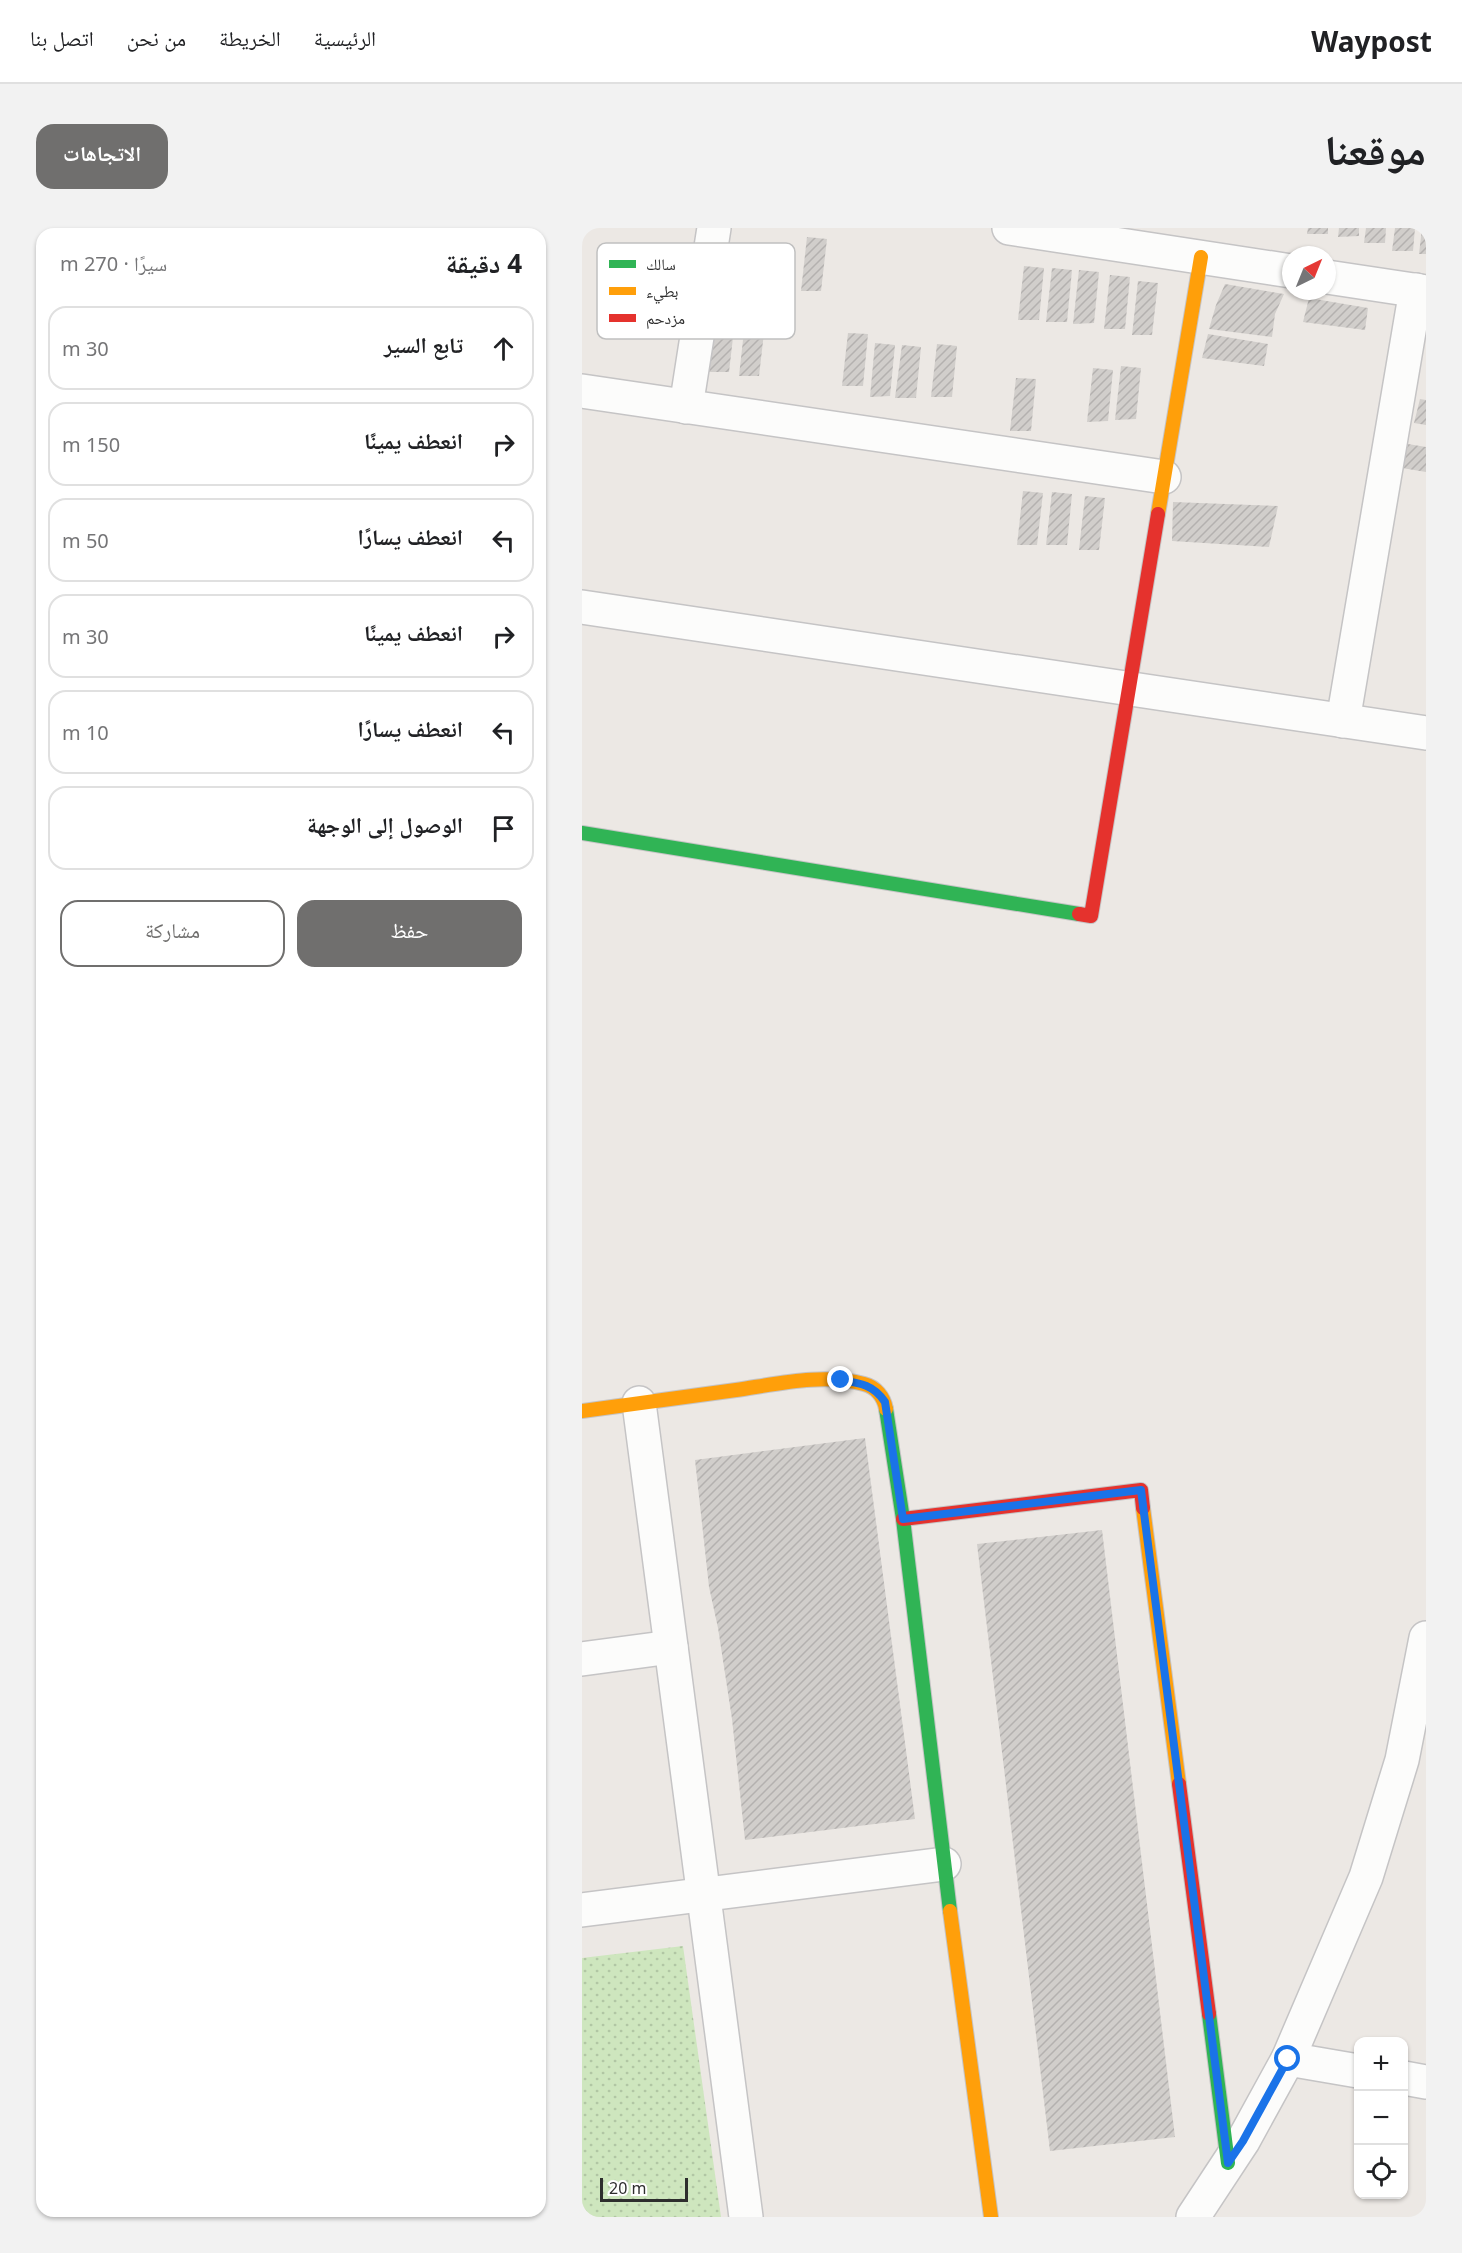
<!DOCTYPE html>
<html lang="ar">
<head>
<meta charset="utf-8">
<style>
	:root { --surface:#fff; --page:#f2f2f2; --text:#202124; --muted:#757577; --line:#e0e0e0; --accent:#706f6e }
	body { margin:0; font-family:"Noto Sans","Noto Naskh Arabic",sans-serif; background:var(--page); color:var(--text); direction:rtl }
	.controls { position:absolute; right:18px; bottom:18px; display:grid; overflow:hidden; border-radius:12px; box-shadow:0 2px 4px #0004 }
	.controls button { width:54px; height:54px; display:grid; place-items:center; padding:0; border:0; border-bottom:2px solid var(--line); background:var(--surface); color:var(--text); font:30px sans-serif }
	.compass { position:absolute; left:700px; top:18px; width:54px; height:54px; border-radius:50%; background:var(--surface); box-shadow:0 2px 4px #0004; rotate:43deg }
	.scale { position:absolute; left:18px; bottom:15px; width:88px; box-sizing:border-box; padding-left:6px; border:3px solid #2e2e2e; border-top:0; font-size:16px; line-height:21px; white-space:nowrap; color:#2e2e2e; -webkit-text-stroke:4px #fff; paint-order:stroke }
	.stop { position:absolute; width:18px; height:18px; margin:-14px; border:4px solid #1a73e8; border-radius:50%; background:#fff }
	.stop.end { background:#1a73e8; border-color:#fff; box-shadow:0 2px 6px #0008 }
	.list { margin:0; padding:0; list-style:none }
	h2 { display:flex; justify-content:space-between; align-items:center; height:78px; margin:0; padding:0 24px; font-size:26px }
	h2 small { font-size:20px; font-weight:400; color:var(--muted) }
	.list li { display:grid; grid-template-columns:39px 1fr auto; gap:18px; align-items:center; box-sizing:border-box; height:84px; margin:0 12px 12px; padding:0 12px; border:2px solid var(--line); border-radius:18px }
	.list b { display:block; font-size:22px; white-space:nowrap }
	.list em { font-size:20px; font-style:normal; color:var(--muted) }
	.actions { display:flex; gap:12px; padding:18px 24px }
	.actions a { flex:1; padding:14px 0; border:2px solid var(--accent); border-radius:18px; text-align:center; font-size:21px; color:var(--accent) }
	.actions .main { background:var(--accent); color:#fff }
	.icon { flex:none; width:33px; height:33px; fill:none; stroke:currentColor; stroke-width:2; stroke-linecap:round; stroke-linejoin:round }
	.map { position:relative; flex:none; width:844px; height:1989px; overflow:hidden; direction:ltr; border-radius:18px }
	header { display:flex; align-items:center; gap:36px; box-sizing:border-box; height:84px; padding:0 30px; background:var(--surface); border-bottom:2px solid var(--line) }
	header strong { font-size:28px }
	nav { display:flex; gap:33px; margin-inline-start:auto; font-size:21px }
	.intro { display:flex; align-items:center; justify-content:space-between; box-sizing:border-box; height:144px; padding:0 36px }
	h1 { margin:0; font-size:42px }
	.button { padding:15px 27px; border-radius:18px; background:var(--accent); color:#fff; font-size:21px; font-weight:700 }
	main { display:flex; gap:36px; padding:0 36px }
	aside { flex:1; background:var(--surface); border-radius:18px; box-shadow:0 2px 4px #0004 }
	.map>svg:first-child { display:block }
	.park { fill:url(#park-dots) }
	.building { fill:url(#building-hatch) }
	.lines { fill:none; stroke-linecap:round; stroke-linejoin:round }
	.street-casing { stroke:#c5c4c5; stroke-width:36 }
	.fast-casing { stroke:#c5c4c5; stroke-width:16 }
	.slow-casing { stroke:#c5c4c5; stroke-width:16 }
	.jam-casing { stroke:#c5c4c5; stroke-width:16 }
	.street { stroke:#fcfcfb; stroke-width:33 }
	.fast { stroke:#30b455; stroke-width:14 }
	.slow { stroke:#ff9f0a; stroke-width:14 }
	.jam { stroke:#e5322d; stroke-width:14 }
	.route { stroke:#1a73e8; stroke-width:8 }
	.key { fill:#fff; stroke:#c0c0c0; stroke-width:1.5 }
	.key-label { font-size:16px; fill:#2e2e2e }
</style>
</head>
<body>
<header>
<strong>Waypost</strong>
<nav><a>الرئيسية</a><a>الخريطة</a><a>من نحن</a><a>اتصل بنا</a></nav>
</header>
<div class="intro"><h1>موقعنا</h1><a class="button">الاتجاهات</a></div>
<main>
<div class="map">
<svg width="844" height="1989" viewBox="0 0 844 1989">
	<defs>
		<pattern id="park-dots" width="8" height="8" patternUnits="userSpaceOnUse" patternTransform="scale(1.5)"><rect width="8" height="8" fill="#cee6be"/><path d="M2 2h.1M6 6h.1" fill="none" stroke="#b1c6a4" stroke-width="1.8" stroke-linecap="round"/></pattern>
		<pattern id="building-hatch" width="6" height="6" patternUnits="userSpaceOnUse" patternTransform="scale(1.5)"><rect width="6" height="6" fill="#d1cecb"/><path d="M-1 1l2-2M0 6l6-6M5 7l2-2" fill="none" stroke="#b4b1af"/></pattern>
	</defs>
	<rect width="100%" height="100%" fill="#ece8e4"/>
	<path class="park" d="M101 1718 139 1989H0V1730Z"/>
	<g class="building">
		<path d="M726 0H746V6H725Z"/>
		<path d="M757 0H777V8L756 9Z"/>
		<path d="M784 0H804L803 15H782Z"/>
		<path d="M813 0H833L831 23H810Z"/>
		<path d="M840 0H844V26H837Z"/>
		<path d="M225 9 245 11 239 63H219Z"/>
		<path d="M442 38 462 40 457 92H436Z"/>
		<path d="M470 40 490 42 485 94H464Z"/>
		<path d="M497 42 517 44 512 95 491 96Z"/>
		<path d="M528 47 548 49 543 101H522Z"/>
		<path d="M556 53 576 55 570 107H550Z"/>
		<path d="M643 56 702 66 693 86 690 109 627 101 634 77Z"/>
		<path d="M727 70 786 80 783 102 721 94Z"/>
		<path d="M133 90 153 92 147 144H127Z"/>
		<path d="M163 94 183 96 177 148H157Z"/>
		<path d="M266 105 286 106 281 158H260Z"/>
		<path d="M626 106 686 116 682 138 620 130Z"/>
		<path d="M293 115 313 117 308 168 288 169Z"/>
		<path d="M355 116 375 118 370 169H349Z"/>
		<path d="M320 117 339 119 334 170H313Z"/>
		<path d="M539 138 559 140 554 191 533 192Z"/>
		<path d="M511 140 531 142 526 193 505 194Z"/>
		<path d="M434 150 454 151 449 203H428Z"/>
		<path d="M838 171 844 172V197L832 195Z"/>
		<path d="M826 216 844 219V244L820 240Z"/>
		<path d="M441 263 461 265 455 317H435Z"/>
		<path d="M470 264 490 266 485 317H464Z"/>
		<path d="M503 268 523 270 517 322H497Z"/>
		<path d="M591 274 696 278 687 319 590 313Z"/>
		<path d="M283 1210 333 1591 163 1612 150 1491 136 1400 127 1359 113 1232Z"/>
		<path d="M520 1302 593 1909 468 1923 395 1316Z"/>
	</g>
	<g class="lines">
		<g class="street-casing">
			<g id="street">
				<path d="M427 0 709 43"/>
				<path d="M745 49 844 64"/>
				<path d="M0 163 582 249"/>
				<path d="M104 179 132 0"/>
				<path d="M0 379 844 505"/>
				<path d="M761 493 834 62"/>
				<path d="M57 1175 164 1989"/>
				<path d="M0 1431 89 1419"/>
				<path d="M0 1682 362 1636"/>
				<path d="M706 1831 776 1843"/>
				<path d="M822 1850 844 1854"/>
				<path d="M611 1989 661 1913 706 1831 784 1649 820 1532 844 1410"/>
			</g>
		</g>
		<g class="fast-casing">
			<g id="fast">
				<path d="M0 605 497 686"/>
				<path d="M304 1181 321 1291 368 1683"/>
				<path d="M627 1786 646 1935"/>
			</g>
		</g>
		<g class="slow-casing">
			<g id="slow">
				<path d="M576 286 619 29"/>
				<path d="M0 1183C51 1176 103 1169 154 1162 195 1156 241 1145 282 1156 294 1159 302 1169 304 1181"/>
				<path d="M561 1280 597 1556"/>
				<path d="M368 1683 409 1989"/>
			</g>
		</g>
		<g class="jam-casing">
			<g id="jam">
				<path d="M497 686 509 688 576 286"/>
				<path d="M321 1291 559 1262 561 1280"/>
				<path d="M597 1556 627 1786"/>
			</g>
		</g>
		<use href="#street" class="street"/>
		<use href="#fast" class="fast"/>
		<use href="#slow" class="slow"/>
		<use href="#jam" class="jam"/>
	</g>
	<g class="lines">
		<path class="route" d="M259 1152C278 1155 292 1157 303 1174L321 1291 559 1262 646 1935 661 1913 706 1831"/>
	</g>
	<rect x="15" y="15" width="198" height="96" rx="9" class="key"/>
	<rect x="27" y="32" width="27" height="8" fill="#30b455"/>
	<rect x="27" y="59" width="27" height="8" fill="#ff9f0a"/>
	<rect x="27" y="86" width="27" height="8" fill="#e5322d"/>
	<g class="key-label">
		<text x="64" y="42">سالك</text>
		<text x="64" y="69">بطيء</text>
		<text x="64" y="96">مزدحم</text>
	</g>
</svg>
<div class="controls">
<button>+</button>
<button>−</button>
<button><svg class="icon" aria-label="locate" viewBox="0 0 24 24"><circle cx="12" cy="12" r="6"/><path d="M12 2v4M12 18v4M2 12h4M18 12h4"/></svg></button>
</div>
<svg class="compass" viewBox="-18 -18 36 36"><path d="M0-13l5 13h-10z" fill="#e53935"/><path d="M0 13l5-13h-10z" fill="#757577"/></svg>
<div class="scale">20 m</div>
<div class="stop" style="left:706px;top:1831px"></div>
<div class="stop end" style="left:259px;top:1152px"></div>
</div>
<aside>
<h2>4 دقيقة<small>سيرًا · 270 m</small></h2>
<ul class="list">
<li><svg class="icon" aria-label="ahead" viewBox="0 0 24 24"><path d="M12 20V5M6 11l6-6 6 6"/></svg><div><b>تابع السير</b></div><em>30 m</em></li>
<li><svg class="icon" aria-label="right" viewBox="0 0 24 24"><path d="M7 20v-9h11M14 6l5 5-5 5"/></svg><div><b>انعطف يمينًا</b></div><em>150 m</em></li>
<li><svg class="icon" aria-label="left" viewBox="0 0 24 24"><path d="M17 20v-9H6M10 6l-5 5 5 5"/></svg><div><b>انعطف يسارًا</b></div><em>50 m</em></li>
<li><svg class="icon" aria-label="right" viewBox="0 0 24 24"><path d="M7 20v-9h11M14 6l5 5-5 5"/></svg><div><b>انعطف يمينًا</b></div><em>30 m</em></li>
<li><svg class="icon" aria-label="left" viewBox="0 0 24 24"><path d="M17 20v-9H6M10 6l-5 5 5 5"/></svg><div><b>انعطف يسارًا</b></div><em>10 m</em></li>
<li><svg class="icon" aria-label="arrive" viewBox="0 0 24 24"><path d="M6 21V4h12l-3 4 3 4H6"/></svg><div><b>الوصول إلى الوجهة</b></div></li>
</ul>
<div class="actions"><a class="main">حفظ</a><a>مشاركة</a></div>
</aside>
</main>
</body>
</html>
